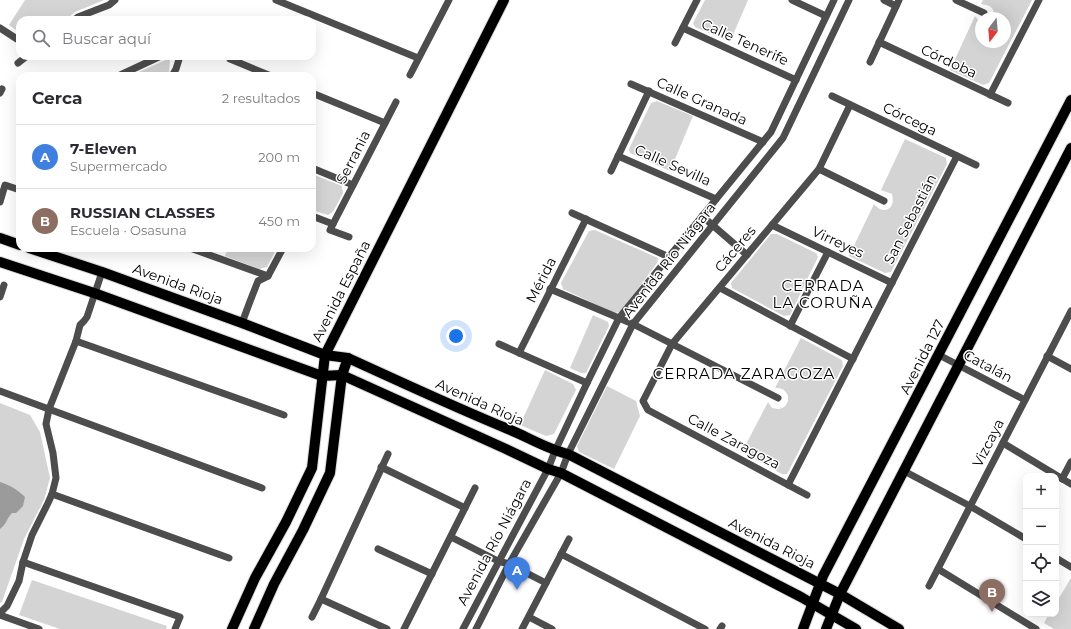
<!DOCTYPE html>
<html lang="es">
<head>
<meta charset="utf-8">
<style>
	:root { --surface:#fff; --page:#f7f7f7; --text:#2b2b33; --muted:#7c7c81; --line:#e1e1e2; --accent:#ea580c }
	body { margin:0; font-family:Montserrat,sans-serif; background:var(--page); color:var(--text) }
	.controls { position:absolute; right:12px; bottom:12px; display:grid; overflow:hidden; border-radius:8px; box-shadow:0 4px 16px #0002 }
	.controls button { width:36px; height:36px; display:grid; place-items:center; padding:0; border:0; border-bottom:1px solid var(--line); background:var(--surface); color:var(--text); font:20px sans-serif }
	.compass { position:absolute; left:975px; top:12px; width:36px; height:36px; border-radius:50%; background:var(--surface); box-shadow:0 4px 16px #0002; rotate:196deg }
	.you { position:absolute; left:456px; top:336px; width:14px; height:14px; margin:-10px; border:3px solid #fff; border-radius:50%; background:#1a73e8; box-shadow:0 0 0 6px #1a73e833 }
	.badge { display:grid; place-items:center; width:26px; height:26px; border-radius:50%; background:var(--accent); color:#fff; font-size:13px; font-weight:700 }
	.pin { position:absolute; translate:-50% -33px; filter:drop-shadow(0 1px 2px #0008) }
	.pin::after { content:''; position:absolute; top:21px; width:14px; height:12px; background:inherit; clip-path:polygon(0 0,100% 0,50% 100%) }
	.list { margin:0; padding:0; list-style:none }
	h2 { display:flex; justify-content:space-between; align-items:center; height:52px; margin:0; padding:0 16px; font-size:17px }
	h2 small { font-size:13px; font-weight:400; color:var(--muted) }
	.list li { display:grid; grid-template-columns:26px 1fr auto; gap:12px; align-items:center; box-sizing:border-box; height:64px; padding:0 16px; border-top:1px solid var(--line) }
	.list b { display:block; font-size:15px; white-space:nowrap }
	.list p { margin:0; font-size:13px; white-space:nowrap; color:var(--muted) }
	.list em { font-size:13px; font-style:normal; color:var(--muted) }
	.icon { flex:none; width:22px; height:22px; fill:none; stroke:currentColor; stroke-width:2; stroke-linecap:round; stroke-linejoin:round }
	.map { position:relative; flex:none; width:1071px; height:629px; overflow:hidden }
	.search { position:absolute; background:var(--surface); box-shadow:0 4px 16px #0002; left:16px; top:16px; width:300px; height:44px; display:flex; align-items:center; gap:10px; box-sizing:border-box; padding:0 14px; border-radius:12px; color:var(--muted); font-size:15px }
	.panel { position:absolute; background:var(--surface); box-shadow:0 4px 16px #0002; left:16px; top:72px; width:300px; height:180px; border-radius:12px }
	.map>svg:first-child { display:block }
	.green { fill:#d4d4d4 }
	.water { fill:#9b9b9b }
	.lines { fill:none; stroke-linecap:round; stroke-linejoin:round }
	.major-casing { stroke:#dbdbdb; stroke-width:12 }
	.minor { stroke:#4d4d4d; stroke-width:7 }
	.major { stroke:#000; stroke-width:10 }
	.labels { text-anchor:middle; stroke-width:3; stroke-linejoin:round; paint-order:stroke }
	.street-label { font-size:14px; fill:#000; stroke:#fff }
	.neighbourhood-label { font-size:15px; letter-spacing:1px; fill:#000; stroke:#fff }
</style>
</head>
<body>
<div class="map">
<svg width="1071" height="629" viewBox="0 0 1071 629">
	<rect width="100%" height="100%" fill="#fff"/>
	<g class="green">
		<path d="M25 0H104L75 12 65 20H20V33L9 25Z"/>
		<path d="M705 0H748L730 42 695 27 693 23Z"/>
		<path d="M983 0H1032L989 83 983 85 950 70 975 16 979 21 981 22V42H1005V18H993C996 8 990 5 981 4Z"/>
		<path d="M170 58 169 74 168 76H130Z"/>
		<path d="M657 101 693 116 670 171 630 153 629 149 651 103Z"/>
		<path d="M905 139 946 158 947 164 891 272 885 273 849 256 874 204C884 216 896 209 892 194L881 190Z"/>
		<path d="M312 174 342 186 343 193 333 212 328 215 312 210Z"/>
		<path d="M595 230 658 258 657 263 621 312 614 313 563 289 561 283 589 231Z"/>
		<path d="M771 234H777L816 253 818 257 790 315 784 316 732 288 731 283Z"/>
		<path d="M228 248H277L267 267 259 269 225 256Z"/>
		<path d="M593 315 608 322 609 326 586 373H581L570 368Z"/>
		<path d="M801 338 842 360 843 366 787 474H782L742 452 768 402 772 408C773 408 777 409 779 409 789 408 792 394 782 389 780 388 777 388 775 388Z"/>
		<path d="M545 370 573 384 576 390 554 434 546 436 520 425Z"/>
		<path d="M607 386 636 401 640 416 614 469 579 452 577 446Z"/>
		<path d="M0 403 30 415 40 432 50 478 44 500 24 539 2 602 0 603Z"/>
		<path d="M1071 578V629H1054L1044 623 1049 614H1056V603Z"/>
		<path d="M32 580 167 626 166 629H60L19 615Z"/>
	</g>
	<path class="water" d="M0 482C10 485 18 490 25 497L23 506 16 513H12C7 518 6 525 0 529Z"/>
	<g class="lines">
		<g class="major-casing">
			<g id="major">
				<path d="M0 238 20 245"/>
				<path d="M29 248 102 272 242 323 325 355 348 358C401 382 454 407 508 429 528 437 547 449 568 454L840 594 899 629"/>
				<path d="M0 262 94 293 322 376 342 375 506 449 548 469 561 473 801 597 856 629"/>
				<path d="M232 629 255 578 286 522 312 468 325 355 504 0"/>
				<path d="M254 629 274 584 303 530 330 473 342 375 348 358"/>
				<path d="M803 629 823 576 1071 100"/>
				<path d="M826 629 840 594 1071 148"/>
			</g>
		</g>
		<g class="minor">
			<path d="M276 0 418 58"/>
			<path d="M792 0 826 16"/>
			<path d="M884 0 896 6"/>
			<path d="M956 0 984 13"/>
			<path d="M74 20 78 17 109 5 115 0"/>
			<path d="M0 28 20 41"/>
			<path d="M683 28 796 80"/>
			<path d="M879 42 1008 103"/>
			<path d="M675 43 697 0"/>
			<path d="M230 59 271 76"/>
			<path d="M870 62 899 0"/>
			<path d="M18 63 27 56"/>
			<path d="M410 75 449 0"/>
			<path d="M118 76 161 56"/>
			<path d="M172 76 176 69 180 56"/>
			<path d="M631 84 763 142"/>
			<path d="M0 93 2 89"/>
			<path d="M312 93 385 123"/>
			<path d="M990 95 1039 0"/>
			<path d="M832 96 976 165"/>
			<path d="M618 156 716 199"/>
			<path d="M312 168 353 185"/>
			<path d="M819 169 884 201"/>
			<path d="M611 171 649 91"/>
			<path d="M0 202 5 185 20 190"/>
			<path d="M572 213 669 257"/>
			<path d="M312 216 333 224 330 230 349 237"/>
			<path d="M702 216 747 255"/>
			<path d="M333 224 396 102"/>
			<path d="M772 225 892 283"/>
			<path d="M190 248 268 276"/>
			<path d="M720 288 853 359"/>
			<path d="M550 289 633 324 778 398"/>
			<path d="M0 297 4 285"/>
			<path d="M242 323 249 304 258 281 268 276 283 248"/>
			<path d="M790 326 828 252"/>
			<path d="M76 341 284 415"/>
			<path d="M499 344 587 383"/>
			<path d="M519 353 586 219"/>
			<path d="M939 355 1025 400"/>
			<path d="M1047 356 1071 369"/>
			<path d="M0 391 262 488"/>
			<path d="M1003 443 1071 484"/>
			<path d="M381 467 465 508"/>
			<path d="M904 471 970 506 1026 539"/>
			<path d="M1062 479 1071 462"/>
			<path d="M788 485 957 156"/>
			<path d="M52 494 229 558"/>
			<path d="M807 495 648 410 643 401 672 344 819 169 850 105"/>
			<path d="M451 537 498 561 509 564 546 583"/>
			<path d="M378 549 432 574"/>
			<path d="M561 554 705 629"/>
			<path d="M1056 558 1071 567"/>
			<path d="M23 562 180 617 175 629"/>
			<path d="M938 569 1036 629"/>
			<path d="M929 586 1071 311"/>
			<path d="M321 599 387 629"/>
			<path d="M0 613 7 606 19 581 23 562 32 535 48 503 52 494 56 478 53 453 46 424 49 409 76 341 80 325 84 321 87 317 102 272"/>
			<path d="M0 615 39 629"/>
			<path d="M312 617 321 599 388 454"/>
			<path d="M529 617 552 629"/>
			<path d="M404 629 475 488"/>
			<path d="M463 629 548 469 555 451 587 383 619 318 771 132 834 0"/>
			<path d="M476 629 509 564 561 473 568 454 633 324 783 138 849 0"/>
			<path d="M522 629 569 539"/>
			<path d="M720 629 722 626"/>
		</g>
		<use href="#major" class="major"/>
	</g>
	<g class="labels">
		<g class="street-label">
			<text transform="translate(745 42) rotate(24)" y="5">Calle Tenerife</text>
			<text transform="translate(949 61) rotate(25)" y="5">Córdoba</text>
			<text transform="translate(702 101) rotate(24)" y="5">Calle Granada</text>
			<text transform="translate(910 119) rotate(26)" y="5">Córcega</text>
			<text transform="translate(353 157) rotate(-63)" y="5">Serrania</text>
			<text transform="translate(673 165) rotate(24)" y="5">Calle Sevilla</text>
			<text transform="translate(910 219) rotate(-63)" y="5">San Sebastián</text>
			<text transform="translate(838 242) rotate(25)" y="5">Virreyes</text>
			<text transform="translate(735 249) rotate(-50)" y="5">Cáceres</text>
			<text transform="translate(669 260) rotate(-52)" y="5">Avenida Río Niágara</text>
			<text transform="translate(541 280) rotate(-63)" y="5">Mérida</text>
			<text transform="translate(178 284) rotate(20)" y="5">Avenida Rioja</text>
			<text transform="translate(341 291) rotate(-63)" y="5">Avenida España</text>
			<text transform="translate(922 357) rotate(-63)" y="5">Avenida 127</text>
			<text transform="translate(988 366) rotate(28)" y="5">Catalán</text>
			<text transform="translate(480 402) rotate(24)" y="5">Avenida Rioja</text>
			<text transform="translate(734 441) rotate(28)" y="5">Calle Zaragoza</text>
			<text transform="translate(988 443) rotate(-63)" y="5">Vizcaya</text>
			<text transform="translate(494 542) rotate(-62)" y="5">Avenida Río Niágara</text>
			<text transform="translate(772 543) rotate(27)" y="5">Avenida Rioja</text>
		</g>
		<g class="neighbourhood-label">
			<text x="823" y="291">CERRADA<tspan x="823" dy="17">LA CORUÑA</tspan></text>
			<text x="744" y="379">CERRADA ZARAGOZA</text>
		</g>
	</g>
</svg>
<div class="controls">
<button>+</button>
<button>−</button>
<button><svg class="icon" aria-label="locate" viewBox="0 0 24 24"><circle cx="12" cy="12" r="6"/><path d="M12 2v4M12 18v4M2 12h4M18 12h4"/></svg></button>
<button><svg class="icon" aria-label="layers" viewBox="0 0 24 24"><path d="M12 4l9 5-9 5-9-5zM3 14l9 5 9-5"/></svg></button>
</div>
<svg class="compass" viewBox="-18 -18 36 36"><path d="M0-13l5 13h-10z" fill="#e53935"/><path d="M0 13l5-13h-10z" fill="#7c7c81"/></svg>
<div class="you"></div>
<div class="pin badge" style="left:517px;top:590px;background:#3f7fe0">A</div>
<div class="pin badge" style="left:992px;top:612px;background:#8d6e63">B</div>
<div class="search"><svg class="icon" aria-label="search" viewBox="0 0 24 24"><circle cx="10" cy="10" r="6"/><path d="M15 15l6 6"/></svg>Buscar aquí</div>
<section class="panel">
<h2>Cerca<small>2 resultados</small></h2>
<ul class="list">
<li><span class="badge" style="background:#3f7fe0">A</span><div><b>7-Eleven</b><p>Supermercado</p></div><em>200 m</em></li>
<li><span class="badge" style="background:#8d6e63">B</span><div><b>RUSSIAN CLASSES</b><p>Escuela · Osasuna</p></div><em>450 m</em></li>
</ul>
</section>
</div>
</body>
</html>
